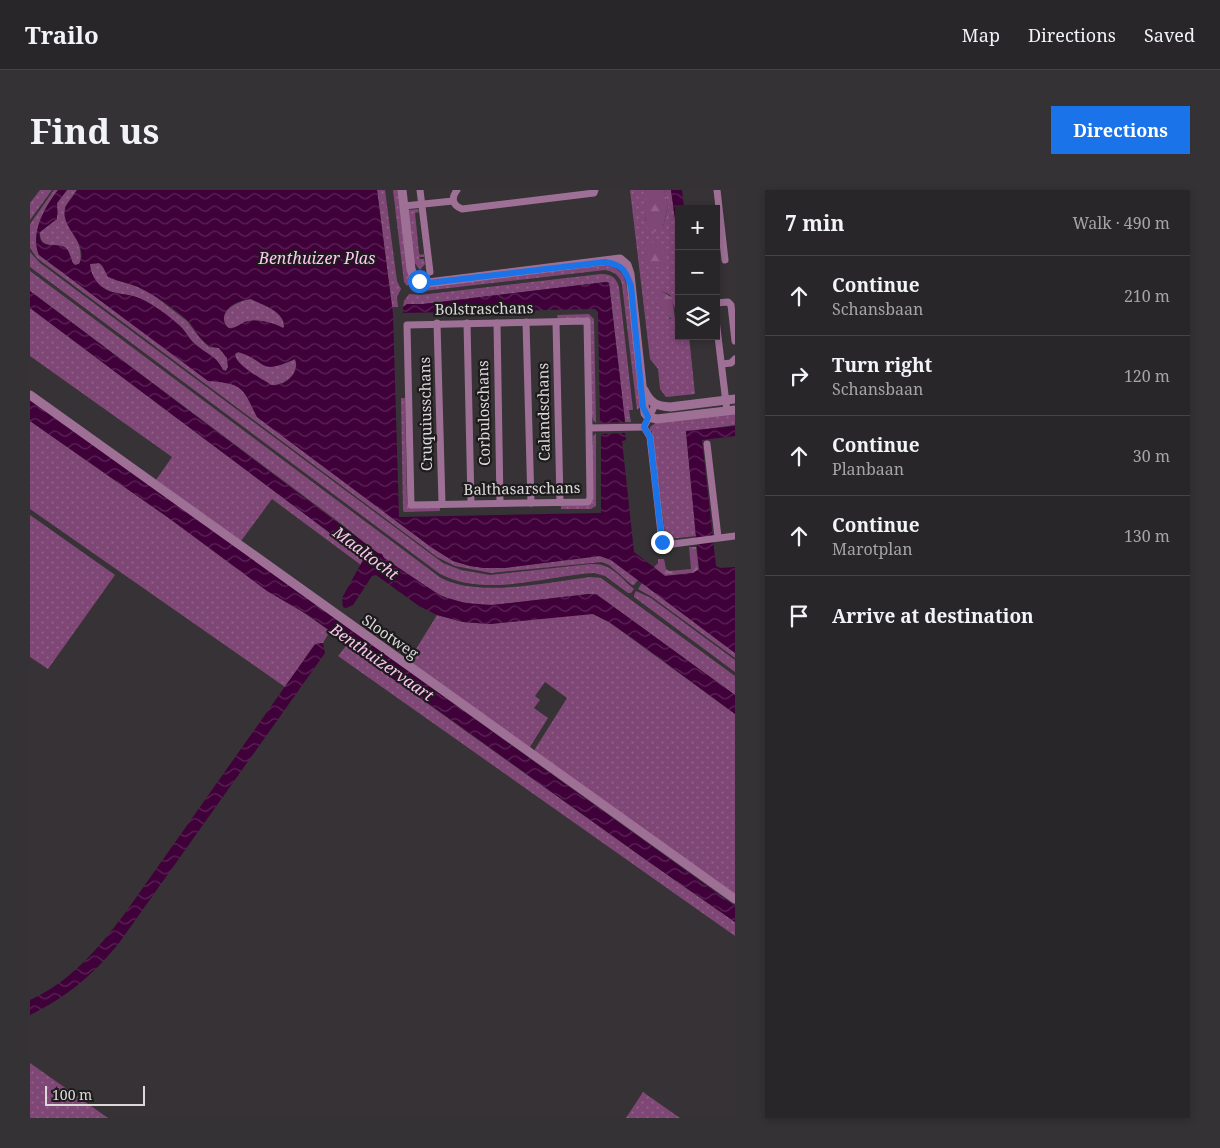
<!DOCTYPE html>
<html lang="en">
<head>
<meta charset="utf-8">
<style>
	:root { --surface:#282628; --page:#343234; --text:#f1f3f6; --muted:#a5a5a8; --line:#444345; --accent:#1a73e8 }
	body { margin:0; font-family:"Noto Serif",serif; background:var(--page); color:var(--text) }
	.controls { position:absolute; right:15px; top:15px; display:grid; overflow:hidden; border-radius:0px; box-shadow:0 2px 8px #0003 }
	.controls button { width:45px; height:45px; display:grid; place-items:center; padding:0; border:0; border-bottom:1px solid var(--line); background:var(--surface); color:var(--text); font:25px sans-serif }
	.scale { position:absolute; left:15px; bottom:12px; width:100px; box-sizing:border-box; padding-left:5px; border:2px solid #dcd9db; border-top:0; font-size:14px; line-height:18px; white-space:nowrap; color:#dcd9db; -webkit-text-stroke:4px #1d1b1c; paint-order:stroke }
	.stop { position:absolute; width:15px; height:15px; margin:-11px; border:4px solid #1a73e8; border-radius:50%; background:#fff }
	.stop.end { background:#1a73e8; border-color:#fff; box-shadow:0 1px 5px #0008 }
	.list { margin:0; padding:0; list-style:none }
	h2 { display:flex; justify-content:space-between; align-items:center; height:65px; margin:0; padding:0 20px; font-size:21px }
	h2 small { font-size:16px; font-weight:400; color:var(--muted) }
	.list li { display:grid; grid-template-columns:32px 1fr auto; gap:15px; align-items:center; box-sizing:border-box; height:80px; padding:0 20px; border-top:1px solid var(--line) }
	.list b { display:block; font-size:19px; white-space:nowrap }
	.list p { margin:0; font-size:16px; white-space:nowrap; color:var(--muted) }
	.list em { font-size:16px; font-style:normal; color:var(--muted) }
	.icon { flex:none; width:28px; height:28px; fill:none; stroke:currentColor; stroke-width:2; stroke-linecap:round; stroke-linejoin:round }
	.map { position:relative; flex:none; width:705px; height:928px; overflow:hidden; border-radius:0px }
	header { display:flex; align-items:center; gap:30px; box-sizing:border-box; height:70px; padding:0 25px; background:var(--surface); border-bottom:1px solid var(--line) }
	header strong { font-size:24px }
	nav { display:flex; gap:28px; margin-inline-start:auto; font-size:18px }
	.intro { display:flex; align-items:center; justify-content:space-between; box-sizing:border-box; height:120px; padding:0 30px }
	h1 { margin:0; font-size:35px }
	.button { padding:12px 22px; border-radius:0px; background:var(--accent); color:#fff; font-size:18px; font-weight:700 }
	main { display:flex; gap:30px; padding:0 30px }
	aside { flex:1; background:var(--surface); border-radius:0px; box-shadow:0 2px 8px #0003 }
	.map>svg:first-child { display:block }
	.grass { fill:url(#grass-dots); fill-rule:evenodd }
	.forest { fill:url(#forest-firs) }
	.water { fill:url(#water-waves); fill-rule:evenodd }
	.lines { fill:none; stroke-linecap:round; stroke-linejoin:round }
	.minor { stroke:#9e7096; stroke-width:7 }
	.tertiary { stroke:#9e7096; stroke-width:9 }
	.route { stroke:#1a73e8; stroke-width:6 }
	.labels { text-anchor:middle; stroke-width:4.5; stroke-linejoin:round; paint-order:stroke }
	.street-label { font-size:15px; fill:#dcd9db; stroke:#1d1b1c }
	.water-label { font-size:16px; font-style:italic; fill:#fec5f3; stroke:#1d1b1c }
</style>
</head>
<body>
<header>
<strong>Trailo</strong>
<nav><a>Map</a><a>Directions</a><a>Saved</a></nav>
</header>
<div class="intro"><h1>Find us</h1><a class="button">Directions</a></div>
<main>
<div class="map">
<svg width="705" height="928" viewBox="0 0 705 928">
	<defs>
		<pattern id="grass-dots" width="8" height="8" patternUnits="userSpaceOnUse" patternTransform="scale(1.25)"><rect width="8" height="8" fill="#7f4776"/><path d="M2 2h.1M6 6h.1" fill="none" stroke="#916189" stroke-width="1.8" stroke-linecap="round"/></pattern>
		<pattern id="forest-firs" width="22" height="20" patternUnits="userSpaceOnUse" patternTransform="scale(1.25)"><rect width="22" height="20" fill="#7f4776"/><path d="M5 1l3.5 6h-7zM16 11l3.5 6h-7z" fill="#916189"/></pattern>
		<pattern id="water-waves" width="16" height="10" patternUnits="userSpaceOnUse" patternTransform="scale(1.25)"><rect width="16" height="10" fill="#40003a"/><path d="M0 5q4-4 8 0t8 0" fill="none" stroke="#5b2556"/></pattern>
	</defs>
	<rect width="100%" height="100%" fill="#363235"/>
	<g class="grass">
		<path d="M10 0H22L0 30V13Z"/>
		<path d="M24 0H28C14 18 0 43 9 65L178 190C213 194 212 196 227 227L401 357 423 371 440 376 454 378H475L570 366 581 370 608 390 604 395H602L579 375 572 372 461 383 425 376 407 367 7 68 0 58V34Z"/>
		<path d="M37 0H47L35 17C40 31 56 62 49 74L45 75 42 72 41 67 27 56C17 56 9 53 10 42L21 33 28 24 27 13Z"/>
		<path d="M347 0H355L367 91 371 99 367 107 368 117H362Z"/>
		<path d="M363 0H368L380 93 377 96 374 92Z"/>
		<path d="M600 0H614L616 8 615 30 633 37 638 16 634 0H641L649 58V146H659L665 204 636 207 630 199 628 179 620 169ZM627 101H632L640 105 645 119V129H640L631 117Z"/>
		<path d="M388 19 389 22 385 23 389 63 390 65 394 64V67H389L390 69H394L395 74 390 80 384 72 378 20Z"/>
		<path d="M0 62 10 73 413 373 431 380 460 385 561 374C581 373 590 387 604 399L601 403H598L575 386 564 383C514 386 457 408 410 384L0 77Z"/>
		<path d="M69 73 85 90 106 96 122 104 157 131 170 148 179 157 189 158 197 168 198 177 196 181 193 180C186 165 175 164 165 154 159 149 156 141 150 136 139 126 123 114 109 108 98 103 82 105 72 97 65 92 60 82 60 74Z"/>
		<path d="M578 75C588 78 594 83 596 94L612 216 607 220 592 95C590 85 584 82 575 80L385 102 382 100 384 97 390 98Z"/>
		<path d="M0 81 411 388C449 408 519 392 560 387L571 388 705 486V505L566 404H559L462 415H449L421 410 398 399 354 368 310 333 0 101Z"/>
		<path d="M571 84C581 84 586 87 589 97L603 220H599L601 232H595L579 93 576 92 393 114H377L373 117 374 111 379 104 390 105Z"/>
		<path d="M221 109C232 115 255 121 254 137L253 138C243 134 232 129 221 131 212 132 207 139 198 138 184 123 207 111 221 109Z"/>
		<path d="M0 118 332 367 333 370 331 375 242 309 211 351 126 290 142 267 0 166Z"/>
		<path d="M559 124 564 129 566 233 563 230 561 221 559 133 528 128 527 125Z"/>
		<path d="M208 162C237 170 229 186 265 169 270 183 255 196 241 195 232 189 205 175 205 164Z"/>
		<path d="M371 208H375L377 314 379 316 410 318V321L374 322 373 320Z"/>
		<path d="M705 223V235L656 242 666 346 639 349 635 344 622 241H620V237L627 232Z"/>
		<path d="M0 231 300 441 293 453 285 455 255 497 0 319Z"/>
		<path d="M566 243V316L561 319H531V316L559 314 562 255H563V246Z"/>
		<path d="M0 325 85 385 18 479 0 467Z"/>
		<path d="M612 393 705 463V468L622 407 608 399Z"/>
		<path d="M606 401 621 408 705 470V482L604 407V405Z"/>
		<path d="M555 424H563L579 432 705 524V705L505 563V559L537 508 515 492 505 506 510 510 504 518 518 528 500 557 497 558 378 472 407 425 433 432 460 434Z"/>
		<path d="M316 456C446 547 574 642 705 732V746L308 466Z"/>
		<path d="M0 873 78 928H0Z"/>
		<path d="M613 902 650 928H596Z"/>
	</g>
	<g class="forest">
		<path d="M614 0H634L638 15 633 37 624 42 617 38C613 25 617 13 614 0Z"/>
		<path d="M621 51C630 57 638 64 638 76L634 79C620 74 610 68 617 52Z"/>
		<path d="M627 101H632L642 108 645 129 644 130C634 126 626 112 627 101Z"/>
		<path d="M659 357H666L669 380 663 383 635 386 624 377 628 373V369H634L636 379 639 381 661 379Z"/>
	</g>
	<g class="water">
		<path d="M28 0H37L27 13V29L10 42C7 62 28 51 36 58 41 63 40 71 45 75L49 74C61 53 27 37 36 16 39 11 44 5 47 0H347L363 124 369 327 571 323V244L595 243 596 250 592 251 604 362 635 386 663 383 669 379 656 241 705 236V246L672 250 686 376 690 378 705 377V463L581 370 570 366 475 378H454L440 376 423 371 401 357 227 227C212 196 213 194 178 191L9 65C0 43 14 18 28 0ZM69 73 72 75 78 87C88 91 98 93 108 97 125 105 142 117 156 129 169 141 169 156 189 158L197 168 198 177 196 181 193 180C186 165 176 164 165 154 159 149 156 142 150 136 139 126 123 114 109 108 98 103 82 105 72 97 66 92 60 83 60 74ZM221 109C232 115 255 121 254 137L253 138C243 132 225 128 214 132 210 134 207 137 203 138 198 140 194 134 194 129 194 116 210 110 221 109ZM208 162C239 171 227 186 265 169 271 183 255 197 241 195 232 189 205 175 205 164Z"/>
		<path d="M641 0H652L654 19H649V58Z"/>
		<path d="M576 92 579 93 595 232 570 233 568 122 565 119 373 123V117L377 114H393Z"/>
		<path d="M0 101 348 363 352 364 354 368 411 406 435 413 462 415 559 404H566L705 505V524L605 450 579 432 563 424 460 434 433 432 407 425 389 416 346 385 342 386 323 415 316 418 313 417 312 408 333 370 332 367 0 118Z"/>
		<path d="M0 209 705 716V732L619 672 402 516 316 456 300 441 278 425 237 401 136 326 0 231Z"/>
		<path d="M293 453 295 463 89 753C62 786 38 806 0 825V810C40 792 67 760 93 726L285 454Z"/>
	</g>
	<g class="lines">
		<g class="minor">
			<path d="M390 0 400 82"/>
			<path d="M427 0C421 8 422 15 432 19L564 3 565 0"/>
			<path d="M687 0 695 70"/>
			<path d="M374 16 423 11"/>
			<path d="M686 113 698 112 701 115 705 151"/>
			<path d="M686 130 697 221"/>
			<path d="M496 132 501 313"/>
			<path d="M526 132 530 312"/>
			<path d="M407 133 412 314"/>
			<path d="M437 133 441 313"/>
			<path d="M467 133 470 313"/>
			<path d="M692 174 701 173 705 169"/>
			<path d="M614 237 620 247 632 352 635 355 705 346"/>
			<path d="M559 238 560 308 558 312 381 315 377 135 557 131 559 238 614 237 625 215"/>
			<path d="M677 254 688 347"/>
		</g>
		<g class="tertiary">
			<path d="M372 0 381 79 384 88 393 92 398 93 590 69 597 75 600 84 615 223 618 227 627 229 705 220"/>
			<path d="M614 200C620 213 626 216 640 217L705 209"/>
			<path d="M0 205 705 709"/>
		</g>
	</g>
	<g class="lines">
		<path class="route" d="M389 91 398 93 575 72C592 75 595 79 601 96L613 217 618 227 614 237 620 247 632 352"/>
	</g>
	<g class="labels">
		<g class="street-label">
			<text transform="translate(454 119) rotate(-1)" y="5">Bolstraschans</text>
			<text transform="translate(514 222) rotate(-91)" y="5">Calandschans</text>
			<text transform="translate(454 223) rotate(-91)" y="5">Corbuloschans</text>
			<text transform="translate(396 224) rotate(-91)" y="5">Cruquiusschans</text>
			<text transform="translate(492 299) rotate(-1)" y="5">Balthasarschans</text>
			<text transform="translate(360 447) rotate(35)" y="5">Slootweg</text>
		</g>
		<g class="water-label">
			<text x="287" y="74">Benthuizer Plas</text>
			<text transform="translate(336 363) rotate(37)" y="6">Maaltocht</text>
			<text transform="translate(352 472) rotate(35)" y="6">Benthuizervaart</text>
		</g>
	</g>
</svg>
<div class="controls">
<button>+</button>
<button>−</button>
<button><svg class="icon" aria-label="layers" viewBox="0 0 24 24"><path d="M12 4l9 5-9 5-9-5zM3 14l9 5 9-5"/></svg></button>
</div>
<div class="scale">100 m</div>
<div class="stop" style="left:389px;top:91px"></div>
<div class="stop end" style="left:632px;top:352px"></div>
</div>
<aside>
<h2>7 min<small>Walk · 490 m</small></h2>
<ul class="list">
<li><svg class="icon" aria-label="ahead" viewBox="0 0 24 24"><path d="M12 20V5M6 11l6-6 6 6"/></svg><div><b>Continue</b><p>Schansbaan</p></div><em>210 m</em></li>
<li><svg class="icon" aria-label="right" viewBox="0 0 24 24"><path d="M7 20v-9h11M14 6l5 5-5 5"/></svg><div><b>Turn right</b><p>Schansbaan</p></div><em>120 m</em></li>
<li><svg class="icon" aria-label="ahead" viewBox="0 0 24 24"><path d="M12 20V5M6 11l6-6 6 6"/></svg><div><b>Continue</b><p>Planbaan</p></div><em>30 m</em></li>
<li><svg class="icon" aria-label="ahead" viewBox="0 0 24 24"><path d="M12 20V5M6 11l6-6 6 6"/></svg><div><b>Continue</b><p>Marotplan</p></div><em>130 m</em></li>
<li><svg class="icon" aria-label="arrive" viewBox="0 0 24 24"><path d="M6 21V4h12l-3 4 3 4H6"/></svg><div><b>Arrive at destination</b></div></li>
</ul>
</aside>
</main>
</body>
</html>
